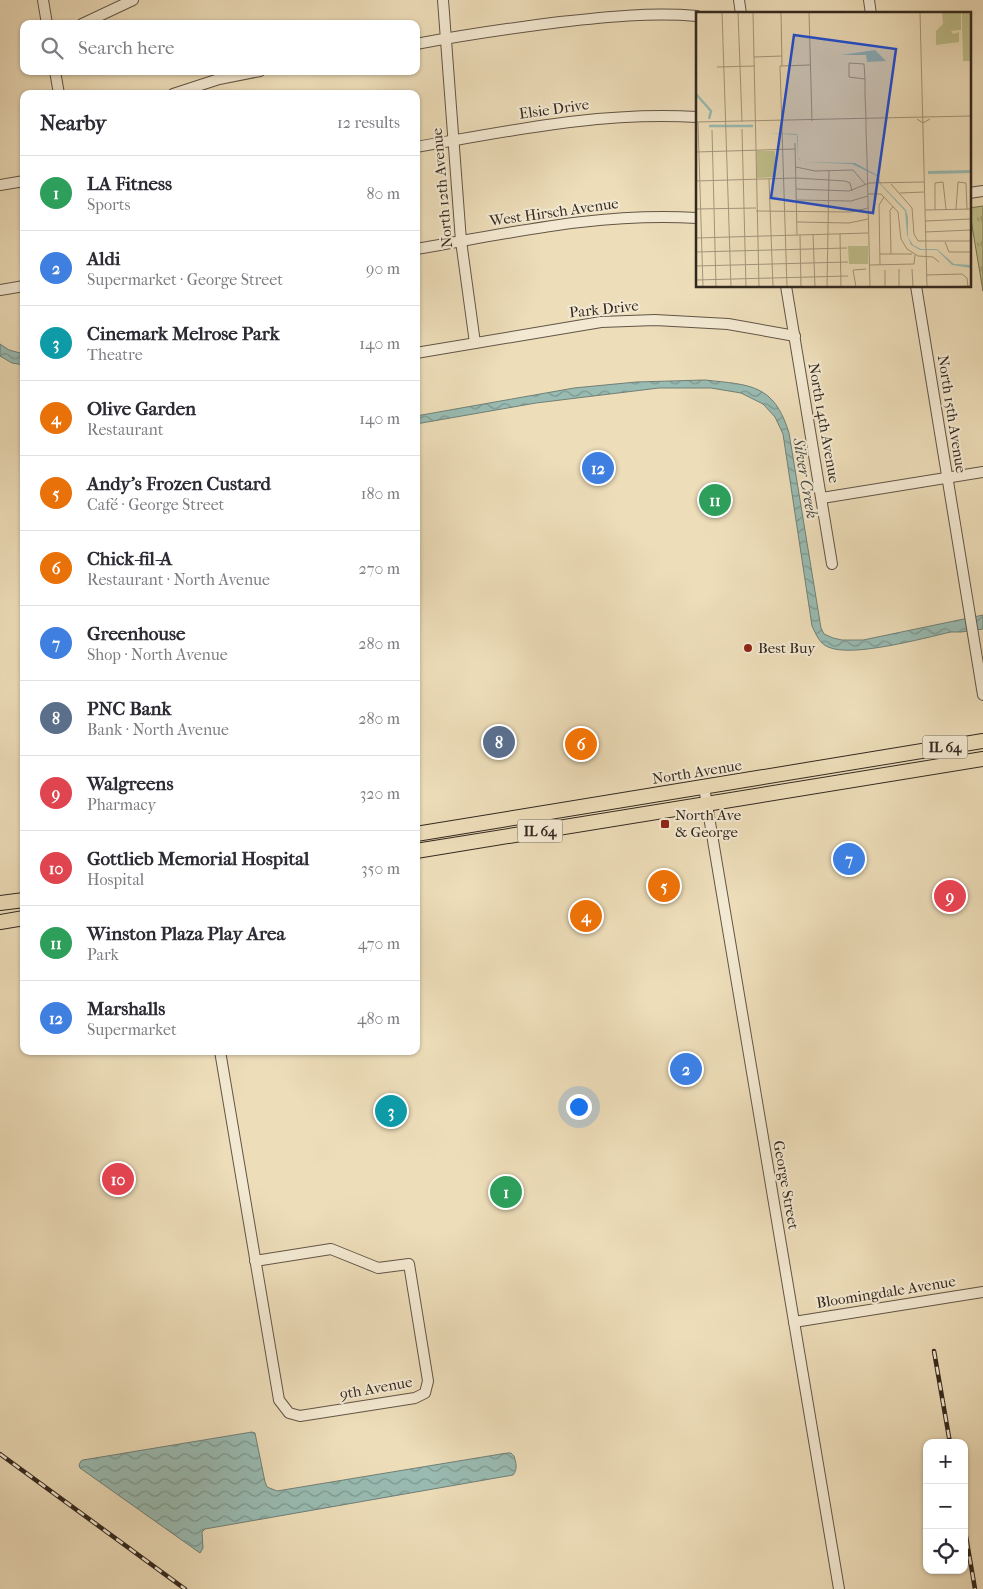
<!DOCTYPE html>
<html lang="en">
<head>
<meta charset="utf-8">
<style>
	:root { --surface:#fff; --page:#f2f2f3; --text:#2b2b33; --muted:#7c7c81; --line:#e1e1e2; --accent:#d93025 }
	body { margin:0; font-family:"IM FELL French Canon",serif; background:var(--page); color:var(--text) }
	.controls { position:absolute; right:15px; bottom:15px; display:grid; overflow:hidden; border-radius:10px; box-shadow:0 1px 4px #0004 }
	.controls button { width:45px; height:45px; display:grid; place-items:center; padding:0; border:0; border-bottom:1px solid var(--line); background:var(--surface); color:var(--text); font:25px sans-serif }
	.you { position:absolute; left:578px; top:1106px; width:18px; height:18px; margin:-12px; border:4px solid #fff; border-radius:50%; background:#1a73e8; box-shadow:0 0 0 8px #1a73e833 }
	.badge { display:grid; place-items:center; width:32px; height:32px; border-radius:50%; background:var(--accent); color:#fff; font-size:16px; font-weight:700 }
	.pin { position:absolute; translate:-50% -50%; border:2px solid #fff; box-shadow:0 1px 5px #0006 }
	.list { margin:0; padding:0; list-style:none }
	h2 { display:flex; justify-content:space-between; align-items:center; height:65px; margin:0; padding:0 20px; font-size:21px }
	h2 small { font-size:16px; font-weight:400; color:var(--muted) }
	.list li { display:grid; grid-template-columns:32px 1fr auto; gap:15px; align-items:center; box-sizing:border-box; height:75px; padding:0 20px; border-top:1px solid var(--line) }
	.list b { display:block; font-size:19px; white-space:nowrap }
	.list p { margin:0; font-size:16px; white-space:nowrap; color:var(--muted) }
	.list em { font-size:16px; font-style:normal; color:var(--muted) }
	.icon { flex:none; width:28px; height:28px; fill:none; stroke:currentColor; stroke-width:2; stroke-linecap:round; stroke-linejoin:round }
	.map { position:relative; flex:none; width:983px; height:1589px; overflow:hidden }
	.search { position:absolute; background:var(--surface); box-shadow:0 1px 4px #0004; left:20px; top:20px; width:400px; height:55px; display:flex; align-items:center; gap:12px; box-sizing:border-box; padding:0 18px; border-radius:10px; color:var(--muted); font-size:19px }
	.panel { position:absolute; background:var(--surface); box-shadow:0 1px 4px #0004; left:20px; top:90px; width:400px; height:965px; border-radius:10px }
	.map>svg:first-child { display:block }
	.grass { fill:url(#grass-tufts); stroke:#787455 }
	.water { fill:url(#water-waves); stroke:#708077 }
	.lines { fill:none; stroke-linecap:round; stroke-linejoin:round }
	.minor-casing { stroke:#625546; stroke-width:12 }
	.major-casing { stroke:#33281f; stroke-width:16 }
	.minor { stroke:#f3e9d2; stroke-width:10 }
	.major { stroke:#edddb9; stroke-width:14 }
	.rail-casing { stroke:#33281f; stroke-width:4.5 }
	.rail { stroke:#f3e9d2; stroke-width:2.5; stroke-dasharray:8; stroke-linecap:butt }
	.poi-dot { fill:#8f2418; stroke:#f3e9d2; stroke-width:2 }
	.labels { text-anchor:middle; stroke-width:4; stroke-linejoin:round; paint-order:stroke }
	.shield { fill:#f3e9d2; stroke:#6d6255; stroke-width:1 }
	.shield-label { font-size:14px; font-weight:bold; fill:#33281f }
	.street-label { font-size:15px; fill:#33281f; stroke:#f3e9d2 }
	.poi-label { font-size:15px; fill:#33281f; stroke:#f3e9d2; text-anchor:start }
	.water-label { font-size:16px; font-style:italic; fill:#4c4d44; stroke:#f3e9d2 }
	.inset-river { fill:none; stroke:#99bbb2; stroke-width:2.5 }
	.inset-road { fill:none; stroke:#a3957b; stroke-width:1 }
	.view { fill:#1d4ed8; fill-opacity:0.15; stroke:#1d4ed8; stroke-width:2.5 }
	.inset-edge { fill:none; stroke:#33281f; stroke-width:2.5 }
</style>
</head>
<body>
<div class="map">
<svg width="983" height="1589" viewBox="0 0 983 1589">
	<defs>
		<pattern id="grass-tufts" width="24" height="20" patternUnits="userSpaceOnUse" patternTransform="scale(1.25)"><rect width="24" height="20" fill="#bebf8b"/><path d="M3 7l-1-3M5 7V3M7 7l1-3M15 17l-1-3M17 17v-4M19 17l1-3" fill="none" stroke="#9b9b71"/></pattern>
		<pattern id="water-waves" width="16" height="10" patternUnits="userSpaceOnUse" patternTransform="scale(1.25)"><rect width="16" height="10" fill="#99bbb2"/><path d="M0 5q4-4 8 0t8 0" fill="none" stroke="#7d9890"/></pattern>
	</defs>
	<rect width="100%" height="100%" fill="#edddb9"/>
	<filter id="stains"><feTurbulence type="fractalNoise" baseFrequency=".004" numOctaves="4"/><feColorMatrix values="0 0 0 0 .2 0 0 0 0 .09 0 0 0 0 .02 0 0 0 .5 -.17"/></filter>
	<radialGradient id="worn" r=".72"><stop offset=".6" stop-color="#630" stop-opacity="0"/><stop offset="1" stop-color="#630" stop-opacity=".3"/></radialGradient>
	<path class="grass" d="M983 206V291L969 208Z"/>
	<g class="water">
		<path d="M0 344 9 350 24 354V365L12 363 0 356Z"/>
		<path d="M705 380C751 385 774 384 789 433L821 628 824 634 833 638 842 640H863L983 615V629L961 632H951C924 638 852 658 828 647 819 643 816 634 812 626L783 434 775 417 763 404 741 393 711 388H659L536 403 416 424V416L574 388 636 382Z"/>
		<path d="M252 1432 255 1433 265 1482 267 1487 277 1491 507 1453H511L514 1456C516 1463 518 1469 513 1475L205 1529 202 1532 203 1548 200 1553 80 1468 79 1465 81 1461 83 1460Z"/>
	</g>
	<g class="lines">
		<g class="minor-casing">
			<g id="minor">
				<path d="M43 0 47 24"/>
				<path d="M443 0 461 241 475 343"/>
				<path d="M739 0 741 14"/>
				<path d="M869 0 871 14"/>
				<path d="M82 24 133 0"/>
				<path d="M416 44C464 35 512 28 560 22 605 17 651 12 697 16"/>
				<path d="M55 71 59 94"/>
				<path d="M173 94 219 79 260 71"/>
				<path d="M416 147C509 131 602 111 697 117"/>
				<path d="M0 185 24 181"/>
				<path d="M969 193 983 191"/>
				<path d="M416 249C511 233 600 212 697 218"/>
				<path d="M786 286 832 564"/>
				<path d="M916 286 983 695"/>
				<path d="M0 290 24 286"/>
				<path d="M416 353 601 322 655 320 728 324 795 336"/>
				<path d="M822 498 983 472"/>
				<path d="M704 787 839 1589"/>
				<path d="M220 1051 279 1400 289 1413 300 1416 415 1398 425 1393 428 1381 409 1264 378 1268 331 1249 255 1261"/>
				<path d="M794 1322 983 1292"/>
			</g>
		</g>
		<g class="major-casing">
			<g id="major">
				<path d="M416 834 983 741"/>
				<path d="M416 851 983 759"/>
				<path d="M0 903 24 900"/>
				<path d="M0 922 24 918"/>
			</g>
		</g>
		<use href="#minor" class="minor"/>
		<use href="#major" class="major"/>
		<g class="rail-casing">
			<g id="rail">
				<path d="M934 1351 950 1443"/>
				<path d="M0 1454 185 1589"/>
				<path d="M964 1525 975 1589"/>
			</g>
		</g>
		<use href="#rail" class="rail"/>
	</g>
	<g class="poi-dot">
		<circle cx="748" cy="648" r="5"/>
		<rect x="660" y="819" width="10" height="10" rx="2.5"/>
	</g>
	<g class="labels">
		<g class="shield">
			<rect x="922.5" y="735.5" width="45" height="23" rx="4"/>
			<rect x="517.5" y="819.5" width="45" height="23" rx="4"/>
		</g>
		<g class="shield-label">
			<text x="945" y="752">IL 64</text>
			<text x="540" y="836">IL 64</text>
		</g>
		<g class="street-label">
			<text transform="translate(554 109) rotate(-8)" y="5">Elsie Drive</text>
			<text transform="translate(442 188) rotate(-95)" y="5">North 12th Avenue</text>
			<text transform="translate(554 212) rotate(-8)" y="5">West Hirsch Avenue</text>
			<text transform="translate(604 309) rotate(-6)" y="5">Park Drive</text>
			<text transform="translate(952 414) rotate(81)" y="5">North 15th Avenue</text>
			<text transform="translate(824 423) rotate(80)" y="5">North 14th Avenue</text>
			<text transform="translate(697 772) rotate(-9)" y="5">North Avenue</text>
			<text transform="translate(786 1185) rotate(80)" y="5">George Street</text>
			<text transform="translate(886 1292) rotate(-9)" y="5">Bloomingdale Avenue</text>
			<text transform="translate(376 1388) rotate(-10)" y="5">9th Avenue</text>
		</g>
		<g class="poi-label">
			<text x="758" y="653">Best Buy</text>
			<text x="675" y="820">North Ave<tspan x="675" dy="17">&amp; George</tspan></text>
		</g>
		<g class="water-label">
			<text transform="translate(806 478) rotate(80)" y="6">Silver Creek</text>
		</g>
	</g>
	<g transform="translate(696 12)">
		<rect width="275" height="275" fill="#edddb9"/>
		<path d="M266 0H275V49H267ZM60 139H79L80 165 61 166ZM152 234H172V252H153Z" fill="#bebf8b"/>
		<path d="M266 0H270L275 32H267Z" fill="#bebf8b"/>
		<path d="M246 0H265V18L255 19 257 22 263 20V30L240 33V19L247 12ZM62 141H74L78 156 64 157ZM153 237H171V247L162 240V245L155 243Z" fill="#bebf8b"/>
		<path d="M179 38 190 49 171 50 170 43H145ZM72 121 101 122 102 125V145L106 150 159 151 181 163 182 164 185 172 210 198 212 205V225L217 233 225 237H241L258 252 275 253V256L256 253 241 238H224L215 233 211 223 209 199 184 172 181 164 156 152 106 150 102 146 101 123ZM275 158V161L232 162V159Z" fill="#99bbb2"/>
		<path class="inset-river" d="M0 82 15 99 13 107M13 114H57"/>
		<path class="inset-road" d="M26 0 35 275M42 0 46 110M57 0 63 275M85 0 86 54M113 0 116 109M224 0 231 275M58 45 86 44M21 55 59 54M169 67 153 65V51L168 52 169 67V84L170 106V118L171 146 174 275M221 107 227 111 234 107M0 110 275 104M2 110 7 275M46 117 50 275M16 118 20 275M99 131 101 223M0 140 99 137M100 155 119 159 157 158 170 173M73 167 77 275M0 169 100 166 149 169 154 171 156 179M195 172 216 196 218 222 222 229H275M100 177 153 179 173 171 228 170M204 181 228 180M172 182H185L202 200 205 227 211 237 222 244 237 245 243 250M100 188 155 189 172 184M0 197 60 196M260 197 262 170 270 171 271 197M229 198 275 197M239 198V171L247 170 250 197M60 199 155 200 172 196M229 209 275 207M101 210 153 211 172 207M229 220 275 218M117 222 119 275M144 222 145 275M104 223 105 275M0 226 172 221M249 230 253 240H275M0 240 151 236M184 242H216M195 242 194 198 197 195M174 253 218 252 219 243M184 253 183 193 188 185M0 254 152 250M203 257V275M216 257 217 275M189 258V275M230 263 266 262 271 266 272 275M0 268 152 264M91 275 84 54 114 53M131 275 133 159M160 275 157 258 170 257M255 275 273 274"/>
		<path class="view" d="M98 23 200 37 177 201 75 186Z"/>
		<rect width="275" height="275" class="inset-edge"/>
	</g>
	<rect width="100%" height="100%" filter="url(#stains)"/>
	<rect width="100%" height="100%" fill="url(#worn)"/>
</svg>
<div class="controls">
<button>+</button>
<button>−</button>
<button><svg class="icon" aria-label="locate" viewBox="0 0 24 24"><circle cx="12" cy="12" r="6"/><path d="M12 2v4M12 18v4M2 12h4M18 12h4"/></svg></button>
</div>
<div class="you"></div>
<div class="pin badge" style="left:506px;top:1192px;background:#2e9e5b">1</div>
<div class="pin badge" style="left:686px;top:1069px;background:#3f7fe0">2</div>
<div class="pin badge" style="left:391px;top:1111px;background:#0f9aa8">3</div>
<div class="pin badge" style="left:586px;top:916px;background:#e8710a">4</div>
<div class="pin badge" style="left:664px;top:886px;background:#e8710a">5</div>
<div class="pin badge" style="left:581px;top:744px;background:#e8710a">6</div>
<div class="pin badge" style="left:849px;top:859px;background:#3f7fe0">7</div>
<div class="pin badge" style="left:499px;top:742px;background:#5c6f8a">8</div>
<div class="pin badge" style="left:950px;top:896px;background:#e0444e">9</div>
<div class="pin badge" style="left:118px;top:1179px;background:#e0444e">10</div>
<div class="pin badge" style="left:715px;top:500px;background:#2e9e5b">11</div>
<div class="pin badge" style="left:598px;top:468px;background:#3f7fe0">12</div>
<div class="search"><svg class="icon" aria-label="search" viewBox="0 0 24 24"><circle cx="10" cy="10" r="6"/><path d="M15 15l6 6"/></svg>Search here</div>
<section class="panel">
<h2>Nearby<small>12 results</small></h2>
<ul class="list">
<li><span class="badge" style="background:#2e9e5b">1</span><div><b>LA Fitness</b><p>Sports</p></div><em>80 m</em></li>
<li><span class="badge" style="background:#3f7fe0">2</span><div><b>Aldi</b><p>Supermarket · George Street</p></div><em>90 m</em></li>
<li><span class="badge" style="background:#0f9aa8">3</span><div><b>Cinemark Melrose Park</b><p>Theatre</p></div><em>140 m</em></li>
<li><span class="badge" style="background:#e8710a">4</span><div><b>Olive Garden</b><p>Restaurant</p></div><em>140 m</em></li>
<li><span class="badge" style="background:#e8710a">5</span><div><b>Andy's Frozen Custard</b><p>Café · George Street</p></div><em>180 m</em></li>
<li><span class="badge" style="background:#e8710a">6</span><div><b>Chick-fil-A</b><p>Restaurant · North Avenue</p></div><em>270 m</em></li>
<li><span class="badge" style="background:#3f7fe0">7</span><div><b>Greenhouse</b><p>Shop · North Avenue</p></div><em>280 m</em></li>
<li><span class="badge" style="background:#5c6f8a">8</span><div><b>PNC Bank</b><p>Bank · North Avenue</p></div><em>280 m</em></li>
<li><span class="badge" style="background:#e0444e">9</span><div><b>Walgreens</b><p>Pharmacy</p></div><em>320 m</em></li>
<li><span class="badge" style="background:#e0444e">10</span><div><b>Gottlieb Memorial Hospital</b><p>Hospital</p></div><em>350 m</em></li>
<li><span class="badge" style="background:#2e9e5b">11</span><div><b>Winston Plaza Play Area</b><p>Park</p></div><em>470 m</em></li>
<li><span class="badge" style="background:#3f7fe0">12</span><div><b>Marshalls</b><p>Supermarket</p></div><em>480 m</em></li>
</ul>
</section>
</div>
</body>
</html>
